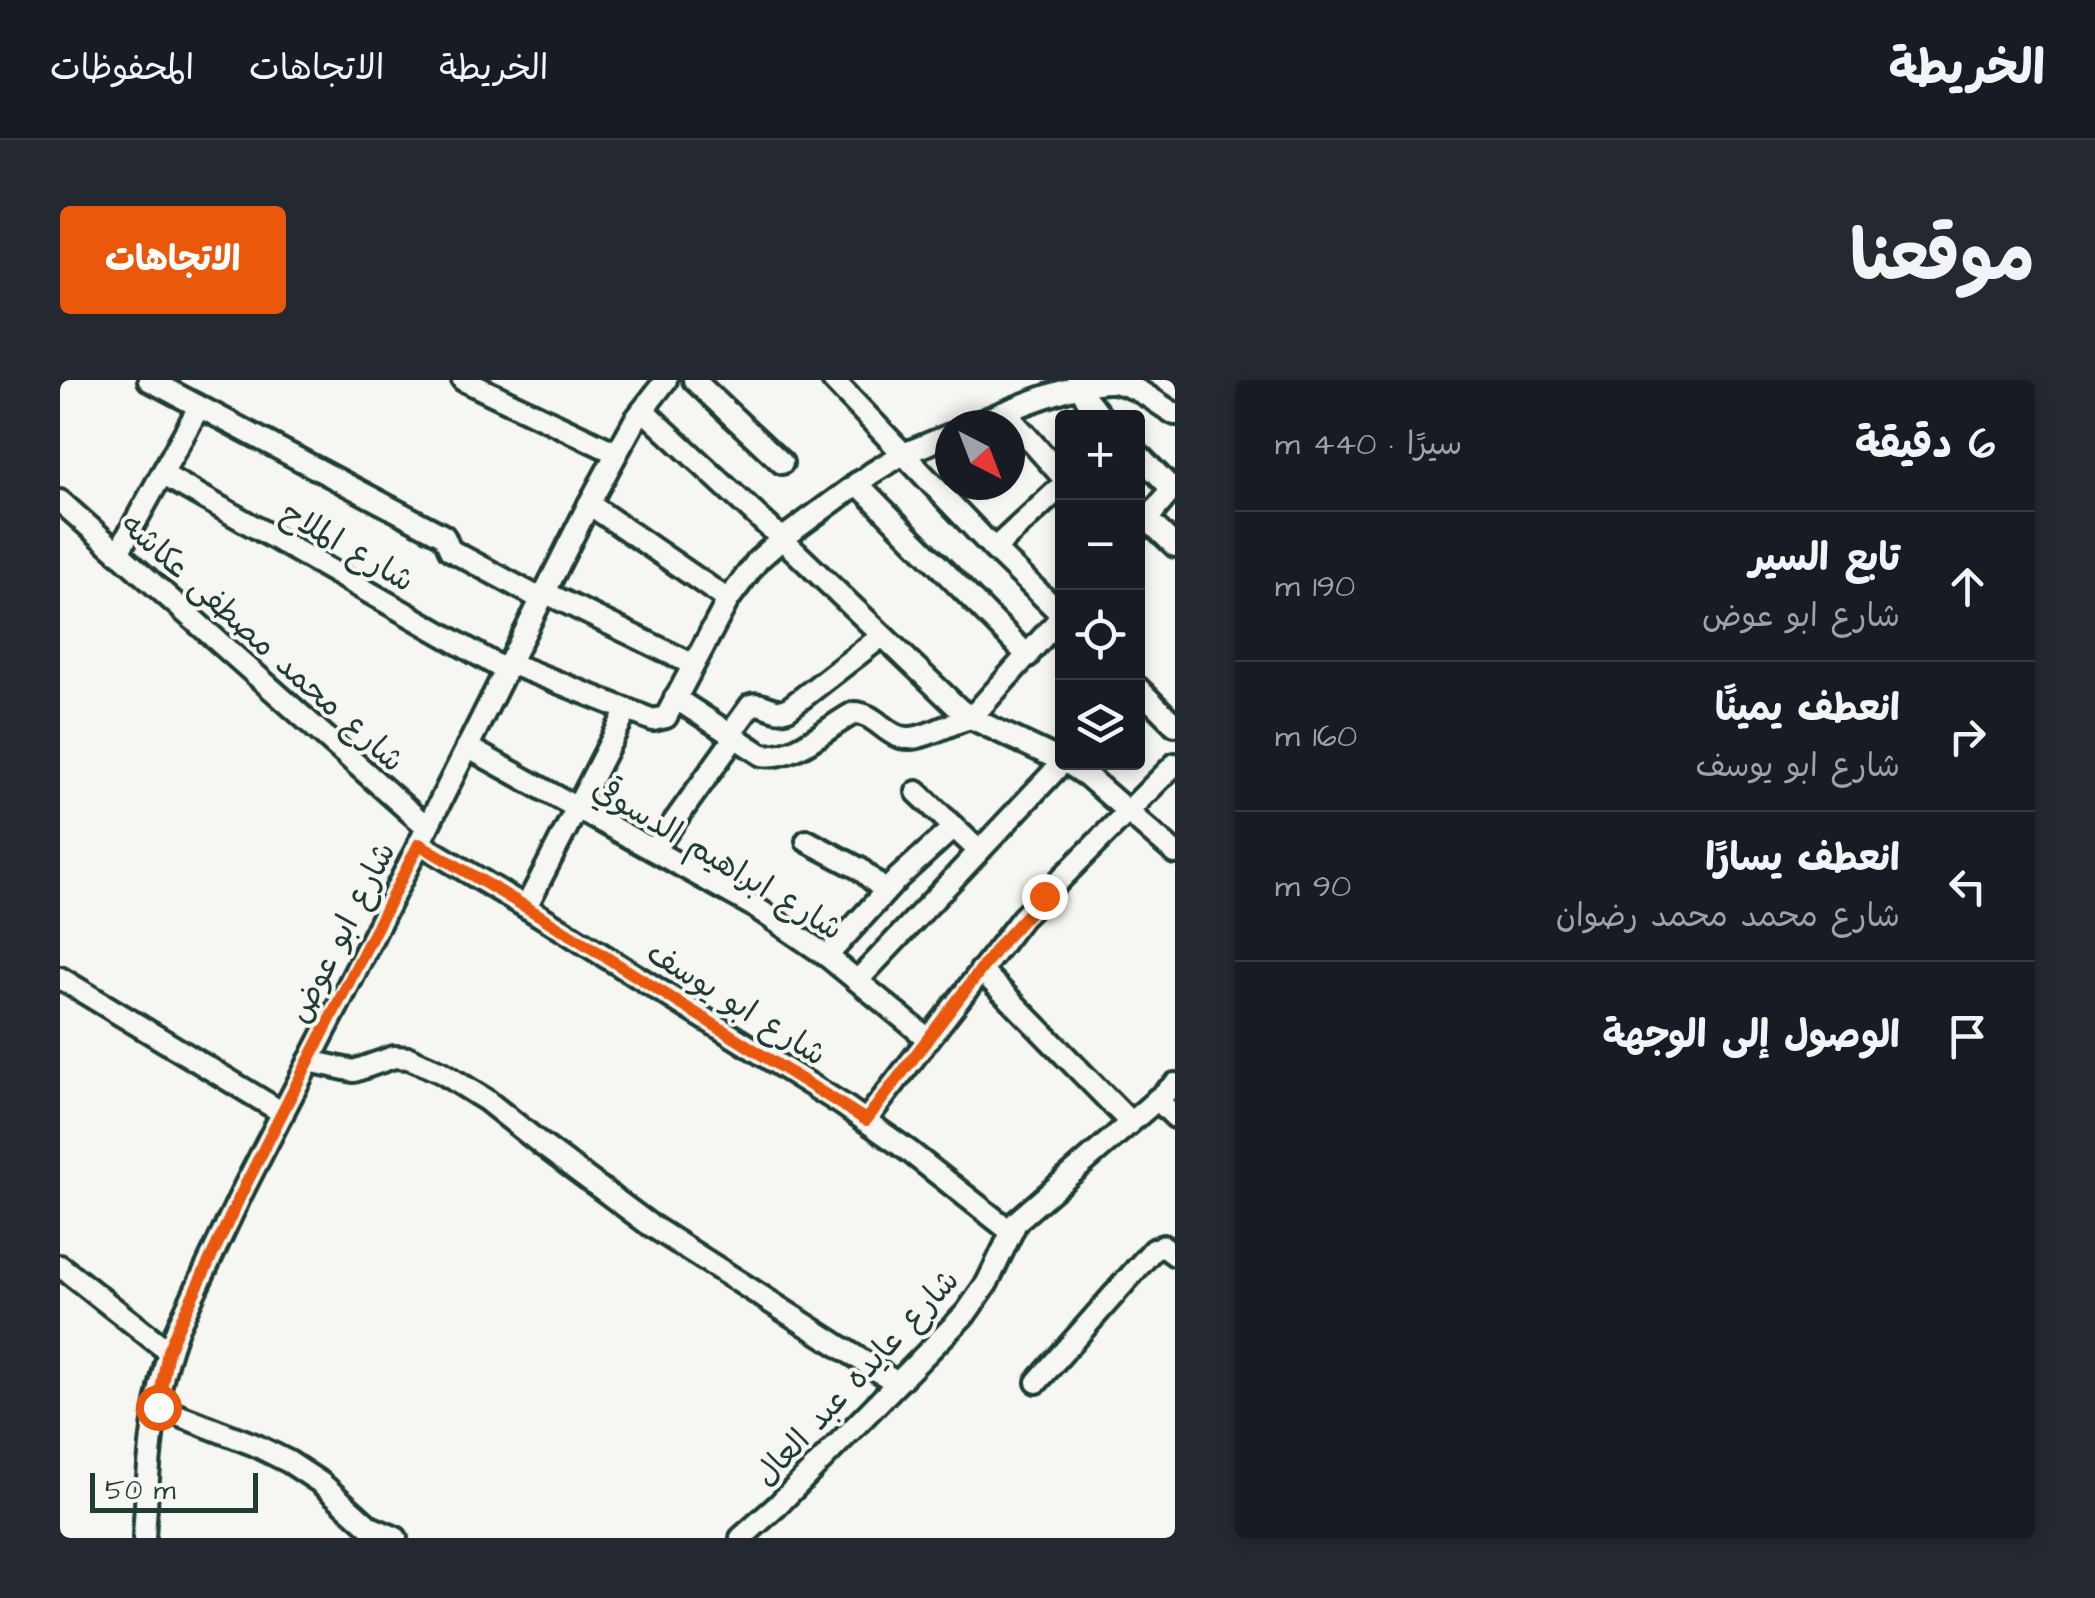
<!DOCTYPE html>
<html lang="ar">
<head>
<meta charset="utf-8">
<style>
	:root { --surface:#171b24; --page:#242831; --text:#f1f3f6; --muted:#9ea1a6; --line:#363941; --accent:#ea580c }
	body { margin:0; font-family:"Architects Daughter","Playpen Sans Arabic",sans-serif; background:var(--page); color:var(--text); direction:rtl }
	.controls { position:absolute; right:30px; top:30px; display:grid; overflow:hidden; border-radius:10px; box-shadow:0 5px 15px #0003 }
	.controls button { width:90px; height:90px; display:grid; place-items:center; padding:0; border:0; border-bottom:2px solid var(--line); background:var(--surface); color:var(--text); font:50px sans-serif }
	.compass { position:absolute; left:875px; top:30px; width:90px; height:90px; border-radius:50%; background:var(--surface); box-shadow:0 5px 15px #0003; rotate:138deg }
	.scale { position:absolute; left:30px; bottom:25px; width:168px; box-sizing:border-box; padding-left:10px; border:5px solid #1f3d34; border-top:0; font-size:28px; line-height:35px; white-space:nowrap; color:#1f3d34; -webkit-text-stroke:8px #f6f6f2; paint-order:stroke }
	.stop { position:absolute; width:30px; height:30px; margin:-22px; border:8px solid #ea580c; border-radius:50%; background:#fff }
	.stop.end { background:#ea580c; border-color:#fff; box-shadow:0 2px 10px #0008 }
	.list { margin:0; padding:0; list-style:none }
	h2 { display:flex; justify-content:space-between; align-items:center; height:130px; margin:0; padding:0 40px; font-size:42px }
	h2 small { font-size:32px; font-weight:400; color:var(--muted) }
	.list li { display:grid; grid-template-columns:65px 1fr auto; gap:30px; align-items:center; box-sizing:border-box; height:150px; padding:0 40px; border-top:2px solid var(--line) }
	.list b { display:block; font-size:38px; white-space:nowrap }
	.list p { margin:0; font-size:32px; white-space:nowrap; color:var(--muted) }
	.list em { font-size:32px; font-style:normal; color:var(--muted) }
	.icon { flex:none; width:55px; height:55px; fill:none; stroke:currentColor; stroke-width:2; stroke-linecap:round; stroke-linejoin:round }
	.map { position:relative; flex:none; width:1115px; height:1158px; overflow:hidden; direction:ltr; border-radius:10px }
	header { display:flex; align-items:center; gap:60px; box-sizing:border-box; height:140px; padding:0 50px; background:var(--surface); border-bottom:2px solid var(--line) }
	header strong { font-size:48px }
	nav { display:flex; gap:55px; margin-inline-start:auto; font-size:35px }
	.intro { display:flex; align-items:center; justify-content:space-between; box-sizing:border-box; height:240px; padding:0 60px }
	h1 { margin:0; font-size:70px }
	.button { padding:25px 45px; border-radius:10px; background:var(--accent); color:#fff; font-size:35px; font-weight:700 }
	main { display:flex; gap:60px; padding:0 60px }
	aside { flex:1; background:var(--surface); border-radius:10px; box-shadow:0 5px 15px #0003 }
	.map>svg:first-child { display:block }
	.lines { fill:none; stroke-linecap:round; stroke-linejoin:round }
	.minor-casing { stroke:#1f3d34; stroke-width:28 }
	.minor { stroke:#f6f6f2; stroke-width:20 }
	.route { stroke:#ea580c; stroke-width:12 }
	.labels { text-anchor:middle; stroke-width:8; stroke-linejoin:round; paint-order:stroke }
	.street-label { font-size:32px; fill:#1f3d34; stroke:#f6f6f2 }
</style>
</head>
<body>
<header>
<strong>الخريطة</strong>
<nav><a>الخريطة</a><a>الاتجاهات</a><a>المحفوظات</a></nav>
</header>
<div class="intro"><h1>موقعنا</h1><a class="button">الاتجاهات</a></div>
<main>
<aside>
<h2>6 دقيقة<small>سيرًا · 440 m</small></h2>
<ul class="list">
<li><svg class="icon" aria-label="ahead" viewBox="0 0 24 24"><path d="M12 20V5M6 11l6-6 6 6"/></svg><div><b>تابع السير</b><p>شارع ابو عوض</p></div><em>190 m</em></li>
<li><svg class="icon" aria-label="right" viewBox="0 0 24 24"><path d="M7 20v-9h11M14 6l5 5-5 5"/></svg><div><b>انعطف يمينًا</b><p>شارع ابو يوسف</p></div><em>160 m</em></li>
<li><svg class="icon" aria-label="left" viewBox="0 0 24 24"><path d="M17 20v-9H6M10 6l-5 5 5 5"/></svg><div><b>انعطف يسارًا</b><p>شارع محمد محمد رضوان</p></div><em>90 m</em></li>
<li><svg class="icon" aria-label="arrive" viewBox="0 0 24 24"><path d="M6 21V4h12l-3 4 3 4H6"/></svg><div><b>الوصول إلى الوجهة</b></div></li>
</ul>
</aside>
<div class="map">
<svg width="1115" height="1158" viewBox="0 0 1115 1158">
	<rect width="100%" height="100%" fill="#f6f6f2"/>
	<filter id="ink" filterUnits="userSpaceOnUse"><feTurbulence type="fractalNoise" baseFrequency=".01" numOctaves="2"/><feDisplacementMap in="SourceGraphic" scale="20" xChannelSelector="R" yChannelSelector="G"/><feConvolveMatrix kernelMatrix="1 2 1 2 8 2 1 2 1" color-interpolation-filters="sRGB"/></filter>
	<g filter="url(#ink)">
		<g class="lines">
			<g class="minor-casing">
				<g id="minor">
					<path d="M89 0 384 156 390 170 481 219"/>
					<path d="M403 0 556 73"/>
					<path d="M634 0 722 83"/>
					<path d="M773 0 934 169 1002 235"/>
					<path d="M1017 0 1026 18 1042 38"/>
					<path d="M583 30 722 159 899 329 911 338 1002 381"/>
					<path d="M945 32 1002 96"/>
					<path d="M913 45C946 31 1019 0 1053 2 1076 5 1096 23 1115 34"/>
					<path d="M1078 74 1112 109"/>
					<path d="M102 94 445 290"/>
					<path d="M797 103 968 276"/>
					<path d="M0 121 367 447"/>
					<path d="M529 124 668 220"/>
					<path d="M1087 139 1115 166"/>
					<path d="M1078 150 1115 106"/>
					<path d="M934 169 1002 106"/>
					<path d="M58 173 139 27"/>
					<path d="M484 212 632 284"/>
					<path d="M449 283 593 340 606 337 668 220 698 180 722 159 812 93 843 74 890 55"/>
					<path d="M1078 308 1115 345"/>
					<path d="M615 318 702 375C736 380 765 348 794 333 817 333 827 360 851 358 868 357 892 342 911 338L1002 236"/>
					<path d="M670 354 691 325C704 321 713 335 728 329L822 256"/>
					<path d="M407 367 692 525 767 576 867 658"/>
					<path d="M1006 382 1027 396 1115 473"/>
					<path d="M857 412 919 471"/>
					<path d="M747 461 800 489 825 511"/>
					<path d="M359 463 466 527 783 725 850 772 950 851"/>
					<path d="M594 470 675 357"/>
					<path d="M466 527 567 330"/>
					<path d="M767 576 838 498 894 447"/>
					<path d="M921 590 1070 742"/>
					<path d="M0 598 223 733"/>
					<path d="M798 600 1003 382"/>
					<path d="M249 681 294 691 334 677 349 678 381 692 426 720 481 764 587 843 837 1003"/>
					<path d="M1097 719 1115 737"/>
					<path d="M806 740 962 538 1115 384"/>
					<path d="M0 886 108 971"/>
					<path d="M977 1002 1093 870 1103 866 1115 875"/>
					<path d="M97 1027 195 1065 229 1082 261 1103 310 1147 336 1158"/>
					<path d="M84 1158C88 1088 92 1013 118 947L185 806 290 602 529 124 575 40 606 0"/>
					<path d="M681 1158 717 1126 906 933 927 903 957 841 1115 704"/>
				</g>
			</g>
			<use href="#minor" class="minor"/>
		</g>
	</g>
	<g class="lines" filter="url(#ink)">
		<path class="route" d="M98 1027 108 971 118 947 185 806 359 464 466 527 806 740 942 562 984 516"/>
	</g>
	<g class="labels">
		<g class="street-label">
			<text transform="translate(288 166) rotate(30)" y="11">شارع الملاح</text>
			<text transform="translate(203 262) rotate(42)" y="11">شارع محمد مصطفى عكاشه</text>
			<text transform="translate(658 478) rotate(31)" y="11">شارع ابراهيم الدسوقي</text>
			<text transform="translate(281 552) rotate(-63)" y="11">شارع ابو عوض</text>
			<text transform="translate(677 623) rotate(32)" y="11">شارع ابو يوسف</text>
			<text transform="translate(796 997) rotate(-47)" y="11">شارع عايده عبد العال</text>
		</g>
	</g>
</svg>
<div class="controls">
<button>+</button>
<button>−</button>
<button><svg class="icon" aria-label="locate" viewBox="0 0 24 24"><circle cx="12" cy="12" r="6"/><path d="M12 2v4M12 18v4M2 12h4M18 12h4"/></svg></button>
<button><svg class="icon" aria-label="layers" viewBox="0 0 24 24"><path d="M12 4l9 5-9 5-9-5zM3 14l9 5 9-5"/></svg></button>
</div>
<svg class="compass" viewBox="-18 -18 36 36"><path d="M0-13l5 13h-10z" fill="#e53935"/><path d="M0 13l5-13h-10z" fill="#9ea1a6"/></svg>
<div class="scale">50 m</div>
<div class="stop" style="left:98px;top:1027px"></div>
<div class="stop end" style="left:984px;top:516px"></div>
</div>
</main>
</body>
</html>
